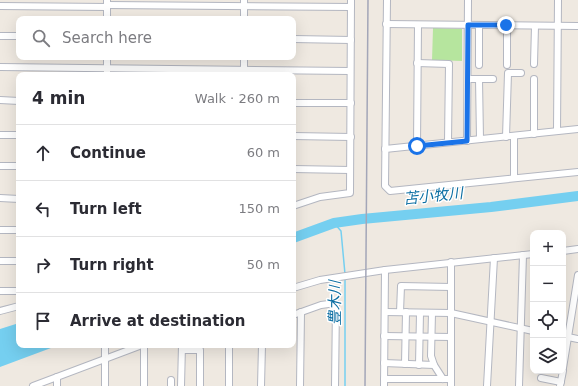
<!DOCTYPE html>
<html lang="en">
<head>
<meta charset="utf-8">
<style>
	:root { --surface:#fff; --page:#f2f2f3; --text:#2b2b33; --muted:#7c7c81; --line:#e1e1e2 }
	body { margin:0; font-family:"DejaVu Sans","Noto Sans JP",sans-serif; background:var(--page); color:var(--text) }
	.controls { position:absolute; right:12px; bottom:12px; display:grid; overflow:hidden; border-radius:8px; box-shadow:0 4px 16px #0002 }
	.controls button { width:36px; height:36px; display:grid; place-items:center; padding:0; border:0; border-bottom:1px solid var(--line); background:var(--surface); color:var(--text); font:20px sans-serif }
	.stop { position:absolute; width:12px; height:12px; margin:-9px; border:3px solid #1a73e8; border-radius:50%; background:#fff }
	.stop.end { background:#1a73e8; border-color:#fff; box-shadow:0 1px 4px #0008 }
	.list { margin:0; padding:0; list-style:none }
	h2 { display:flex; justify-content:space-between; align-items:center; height:52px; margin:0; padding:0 16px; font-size:17px }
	h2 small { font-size:13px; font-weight:400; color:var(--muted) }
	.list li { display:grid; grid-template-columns:26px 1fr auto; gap:12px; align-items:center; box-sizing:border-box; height:56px; padding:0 16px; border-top:1px solid var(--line) }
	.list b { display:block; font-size:15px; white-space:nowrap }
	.list em { font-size:13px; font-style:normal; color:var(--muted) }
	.icon { flex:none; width:22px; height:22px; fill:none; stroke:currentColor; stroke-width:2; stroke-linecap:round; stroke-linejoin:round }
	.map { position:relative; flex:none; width:578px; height:386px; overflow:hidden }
	.search { position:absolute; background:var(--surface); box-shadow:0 4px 16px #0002; left:16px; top:16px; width:280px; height:44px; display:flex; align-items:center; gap:10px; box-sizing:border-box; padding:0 14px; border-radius:8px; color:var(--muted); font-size:15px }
	.panel { position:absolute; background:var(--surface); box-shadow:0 4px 16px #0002; left:16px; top:72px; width:280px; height:276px; border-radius:8px }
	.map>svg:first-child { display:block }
	.green { fill:#b6e59e }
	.water { fill:#75cff0 }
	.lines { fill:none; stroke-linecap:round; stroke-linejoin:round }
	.stream { stroke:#75cff0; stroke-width:1.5 }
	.river { stroke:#75cff0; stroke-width:10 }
	.minor-casing { stroke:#b4b7c1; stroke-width:8 }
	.minor { stroke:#fff; stroke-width:6 }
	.rail { stroke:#a3a6b8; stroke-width:1.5 }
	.route { stroke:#1a73e8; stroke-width:5 }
	.labels { text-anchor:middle; stroke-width:3; stroke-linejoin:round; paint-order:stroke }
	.water-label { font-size:15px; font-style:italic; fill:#0d6fa3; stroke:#fff }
</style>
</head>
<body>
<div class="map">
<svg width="578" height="386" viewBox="0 0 578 386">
	<rect width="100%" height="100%" fill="#efe9e1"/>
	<path class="green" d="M433 28 462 29V61L432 60Z"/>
	<path class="water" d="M19 323V345H59L0 367V329Z"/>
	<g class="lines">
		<g class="stream">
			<path d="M334 223 341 231 345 274"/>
			<path d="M345 386V278"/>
		</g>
		<path class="river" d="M293 238 334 223 362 219 491 207 578 196"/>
		<g class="minor-casing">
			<g id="minor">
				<path d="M244 0V19"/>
				<path d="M387 0 385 186 390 191 578 172"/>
				<path d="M107 5 351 7"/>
				<path d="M0 6 107 7"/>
				<path d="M107 19V0"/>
				<path d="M386 24 578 26"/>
				<path d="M507 25V65"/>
				<path d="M0 36H19"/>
				<path d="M293 39 351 40"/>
				<path d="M417 63 449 64 448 142"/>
				<path d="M534 64 535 26"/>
				<path d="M479 65V25"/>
				<path d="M0 67 350 71"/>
				<path d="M107 75V57"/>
				<path d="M244 75V57"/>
				<path d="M468 79H479L480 139"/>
				<path d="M479 79H493"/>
				<path d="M534 79V134"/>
				<path d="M0 100 19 101"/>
				<path d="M293 103H351"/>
				<path d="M557 131 558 0"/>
				<path d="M0 135H19"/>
				<path d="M293 136 351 137"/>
				<path d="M506 137 508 73H521"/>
				<path d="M467 141 468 0"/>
				<path d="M417 146 418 25"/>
				<path d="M385 149 578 129"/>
				<path d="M0 166H19"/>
				<path d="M293 169 350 170"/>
				<path d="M514 178V136"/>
				<path d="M0 198 19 199"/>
				<path d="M293 206 320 197 350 193 351 0"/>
				<path d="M0 230H19"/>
				<path d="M563 251 578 249"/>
				<path d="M0 261H19"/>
				<path d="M293 288 320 280 385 270 533 254"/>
				<path d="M0 291H19"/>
				<path d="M0 311 19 306"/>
				<path d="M385 312 451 313 533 331"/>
				<path d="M400 312 401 286 451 287"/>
				<path d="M432 313 431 356 434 365"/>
				<path d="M293 315 321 305 336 303 335 386"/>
				<path d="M384 336 451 337"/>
				<path d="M563 336 578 339"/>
				<path d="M182 350H200V386"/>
				<path d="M384 363 434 365 443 379"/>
				<path d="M405 364 406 312"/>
				<path d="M419 365 420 313"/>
				<path d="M563 368 578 275"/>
				<path d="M541 378 561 382"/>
				<path d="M384 379H451"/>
				<path d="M33 386 142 345"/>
				<path d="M57 386V377"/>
				<path d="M105 386V345"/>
				<path d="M144 386V345"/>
				<path d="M171 386V380"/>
				<path d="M181 386 182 345"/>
				<path d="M229 386V345"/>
				<path d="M261 386 262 345"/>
				<path d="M300 386 301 312"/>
				<path d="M384 386 385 270"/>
				<path d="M451 386V262"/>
				<path d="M487 386 494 258"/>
				<path d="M519 386 523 255"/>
				<path d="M560 386 563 371"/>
			</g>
		</g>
		<use href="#minor" class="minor"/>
		<path class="rail" d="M365 386 368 0"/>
	</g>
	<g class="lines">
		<path class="route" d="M417 146 467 141 468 25H506"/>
	</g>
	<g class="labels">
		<g class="water-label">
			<text transform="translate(433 196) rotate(-6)" y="5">苫小牧川</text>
			<text transform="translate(335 303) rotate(-90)" y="5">豊木川</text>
		</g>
	</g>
</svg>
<div class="controls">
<button>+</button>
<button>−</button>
<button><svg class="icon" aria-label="locate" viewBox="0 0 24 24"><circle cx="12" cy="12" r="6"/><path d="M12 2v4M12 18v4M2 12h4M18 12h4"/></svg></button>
<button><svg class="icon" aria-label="layers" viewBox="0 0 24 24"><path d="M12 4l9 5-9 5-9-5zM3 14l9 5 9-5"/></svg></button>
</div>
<div class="stop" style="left:417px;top:146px"></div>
<div class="stop end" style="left:506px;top:25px"></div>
<div class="search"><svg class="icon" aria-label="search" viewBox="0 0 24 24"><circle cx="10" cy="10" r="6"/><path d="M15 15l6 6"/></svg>Search here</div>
<section class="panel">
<h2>4 min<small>Walk · 260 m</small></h2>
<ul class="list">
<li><svg class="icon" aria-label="ahead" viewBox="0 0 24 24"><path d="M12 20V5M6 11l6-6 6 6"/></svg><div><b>Continue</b></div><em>60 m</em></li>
<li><svg class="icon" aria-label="left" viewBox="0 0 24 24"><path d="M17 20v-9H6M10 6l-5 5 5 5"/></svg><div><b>Turn left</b></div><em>150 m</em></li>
<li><svg class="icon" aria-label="right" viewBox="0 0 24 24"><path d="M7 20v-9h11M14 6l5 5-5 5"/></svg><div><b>Turn right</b></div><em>50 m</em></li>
<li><svg class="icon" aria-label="arrive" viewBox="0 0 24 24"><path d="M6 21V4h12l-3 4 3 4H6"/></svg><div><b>Arrive at destination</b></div></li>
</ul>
</section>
</div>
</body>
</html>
